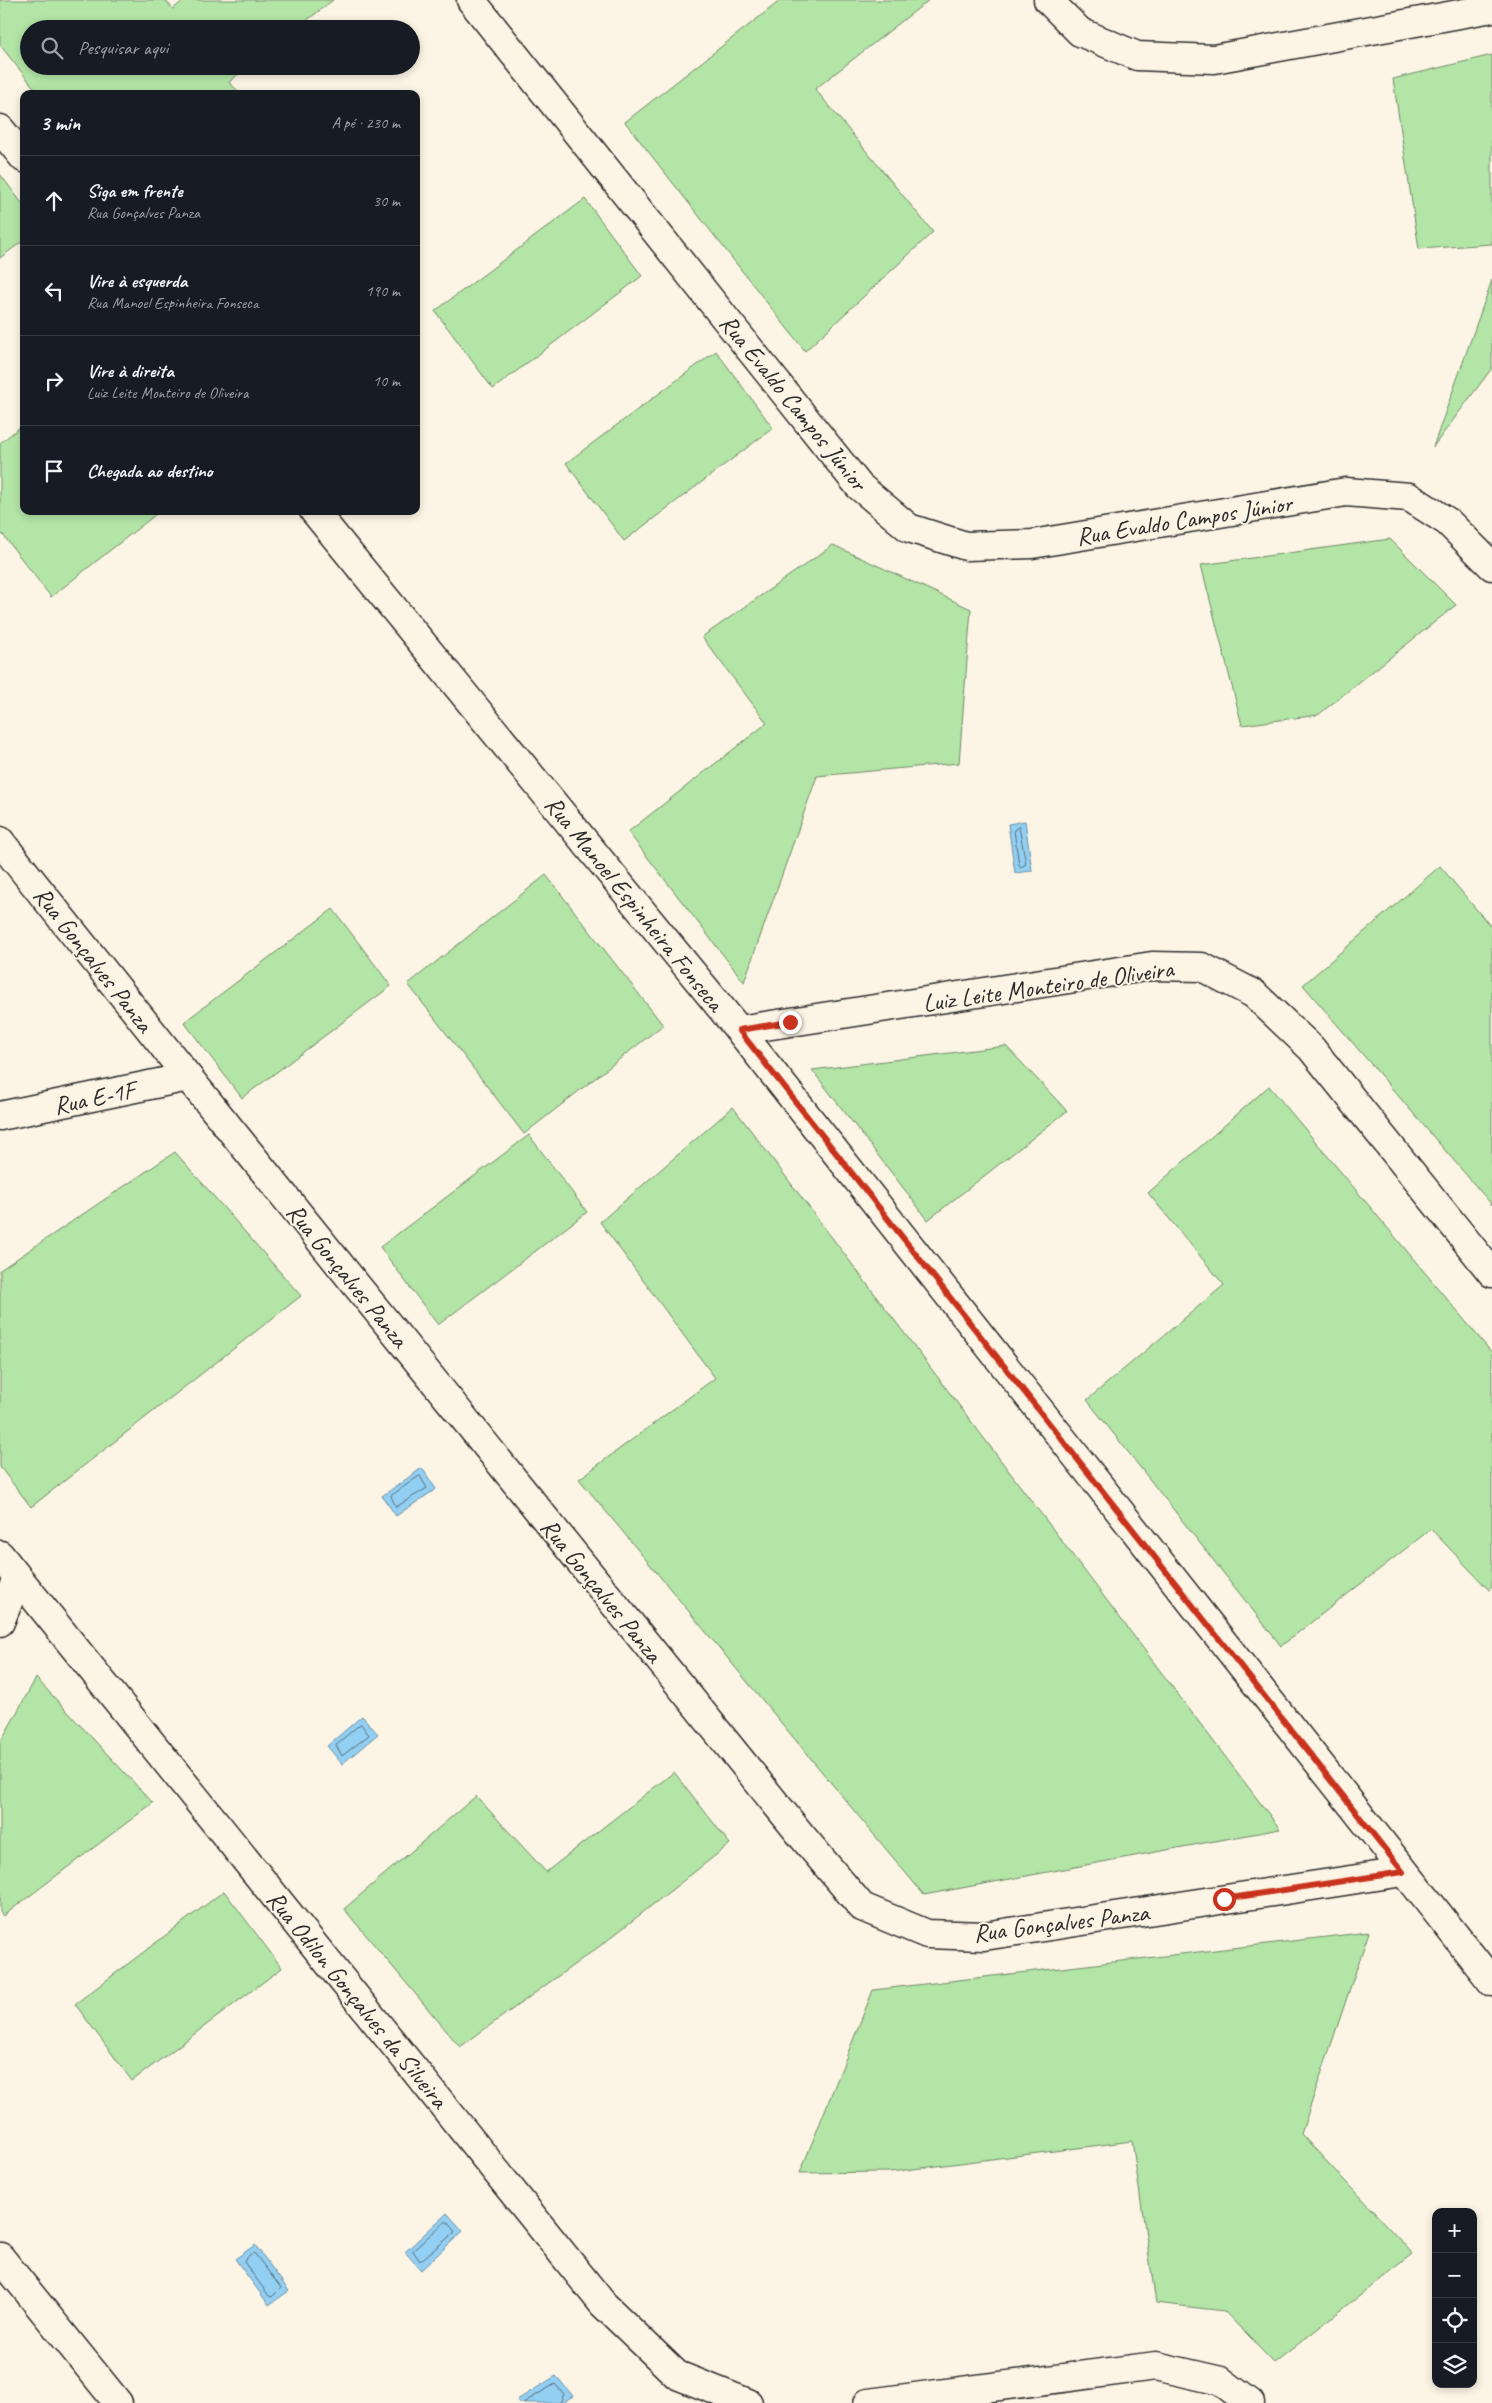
<!DOCTYPE html>
<html lang="pt">
<head>
<meta charset="utf-8">
<style>
	:root { --surface:#171b24; --page:#20242c; --text:#f1f3f6; --muted:#9ea1a6; --line:#363941 }
	body { margin:0; font-family:Caveat,sans-serif; background:var(--page); color:var(--text) }
	.controls { position:absolute; right:15px; bottom:15px; display:grid; overflow:hidden; border-radius:10px; box-shadow:0 2px 8px #0003 }
	.controls button { width:45px; height:45px; display:grid; place-items:center; padding:0; border:0; border-bottom:1px solid var(--line); background:var(--surface); color:var(--text); font:25px sans-serif }
	.stop { position:absolute; width:15px; height:15px; margin:-11px; border:4px solid #c8321e; border-radius:50%; background:#fff }
	.stop.end { background:#c8321e; border-color:#fff; box-shadow:0 1px 5px #0008 }
	.list { margin:0; padding:0; list-style:none }
	h2 { display:flex; justify-content:space-between; align-items:center; height:65px; margin:0; padding:0 20px; font-size:21px }
	h2 small { font-size:16px; font-weight:400; color:var(--muted) }
	.list li { display:grid; grid-template-columns:32px 1fr auto; gap:15px; align-items:center; box-sizing:border-box; height:90px; padding:0 20px; border-top:1px solid var(--line) }
	.list b { display:block; font-size:19px; white-space:nowrap }
	.list p { margin:0; font-size:16px; white-space:nowrap; color:var(--muted) }
	.list em { font-size:16px; font-style:normal; color:var(--muted) }
	.icon { flex:none; width:28px; height:28px; fill:none; stroke:currentColor; stroke-width:2; stroke-linecap:round; stroke-linejoin:round }
	.map { position:relative; flex:none; width:1492px; height:2403px; overflow:hidden }
	.search { position:absolute; background:var(--surface); box-shadow:0 2px 8px #0003; left:20px; top:20px; width:400px; height:55px; display:flex; align-items:center; gap:12px; box-sizing:border-box; padding:0 18px; border-radius:28px; color:var(--muted); font-size:19px }
	.panel { position:absolute; background:var(--surface); box-shadow:0 2px 8px #0003; left:20px; top:90px; width:400px; height:425px; border-radius:10px }
	.map>svg:first-child { display:block }
	.green { fill:#b3e5a6; stroke:#6f8868 }
	.water { fill:#92cff2; stroke:#698da2 }
	.lines { fill:none; stroke-linecap:round; stroke-linejoin:round }
	.shore { stroke:#546d7b; stroke-width:1 }
	.minor-casing { stroke:#2b2b2b; stroke-width:31 }
	.minor { stroke:#fcf5e5; stroke-width:28 }
	.route { stroke:#c8321e; stroke-width:6 }
	.labels { text-anchor:middle; stroke-width:4; stroke-linejoin:round; paint-order:stroke }
	.street-label { font-size:25px; fill:#2b2b2b; stroke:#fcf5e5 }
</style>
</head>
<body>
<div class="map">
<svg width="1492" height="2403" viewBox="0 0 1492 2403">
	<rect width="100%" height="100%" fill="#fcf5e5"/>
	<filter id="ink" filterUnits="userSpaceOnUse"><feTurbulence type="fractalNoise" baseFrequency=".02" numOctaves="2"/><feDisplacementMap in="SourceGraphic" scale="10" xChannelSelector="R" yChannelSelector="G"/><feConvolveMatrix kernelMatrix="1 2 1 2 8 2 1 2 1" color-interpolation-filters="sRGB"/></filter>
	<g filter="url(#ink)">
		<g class="green">
			<path d="M0 0H165L173 9 184 0H333L296 29H29V66H248L229 82 241 94H39L0 45Z"/>
			<path d="M781 0H929L815 89 933 232 805 351 625 122Z"/>
			<path d="M1492 55V244L1419 249 1393 79Z"/>
			<path d="M0 174 24 206V240L0 258Z"/>
			<path d="M585 199 642 276 493 389 435 311Z"/>
			<path d="M1492 280V368L1433 447Z"/>
			<path d="M716 351 773 428 624 541 566 463Z"/>
			<path d="M24 424V511H160L51 597 0 531V443Z"/>
			<path d="M1390 539 1456 605 1318 715 1242 725 1201 565Z"/>
			<path d="M833 545 971 609 959 763 817 776 744 982 628 832 767 723 702 637Z"/>
			<path d="M1440 866 1492 928V1205L1303 985Z"/>
			<path d="M546 875 663 1025 524 1134 408 984Z"/>
			<path d="M333 909 391 986 242 1098 184 1022Z"/>
			<path d="M1006 1046 1067 1111 928 1220 812 1070Z"/>
			<path d="M1269 1086 1492 1353V1587L1489 1590 1431 1529 1281 1646 1087 1400 1224 1285 1148 1193Z"/>
			<path d="M733 1107 1280 1829 924 1895 579 1479 715 1378 600 1222Z"/>
			<path d="M529 1135 587 1212 438 1325 380 1247Z"/>
			<path d="M175 1152 301 1296 31 1507 0 1467V1270Z"/>
			<path d="M36 1678 153 1803 3 1916 0 1912V1743Z"/>
			<path d="M674 1772 730 1844 604 1943 460 2047 344 1909 476 1796 546 1872Z"/>
			<path d="M224 1891 282 1968 132 2081 75 2004Z"/>
			<path d="M1369 1932 1301 2134 1413 2254 1274 2363 1224 2311 1156 2303 1132 2141 890 2172 800 2173 873 1990Z"/>
		</g>
		<g class="water">
			<path d="M1025 821 1032 871 1015 873 1008 824Z"/>
			<path d="M422 1468 436 1489 396 1516 382 1496Z"/>
			<path d="M362 1716 378 1734 342 1764 327 1746Z"/>
			<path d="M447 2213 463 2231 421 2270 405 2252Z"/>
			<path d="M255 2245 289 2291 269 2305 235 2259Z"/>
			<path d="M556 2376 573 2396 562 2403H519L517 2400Z"/>
		</g>
		<g class="lines">
			<g class="shore">
				<path d="M1019 827 1026 864 1021 867 1019 865 1014 830Z"/>
				<path d="M420 1476 427 1488 396 1507 391 1496Z"/>
				<path d="M361 1724 369 1735 342 1756 336 1745Z"/>
				<path d="M445 2222H448L455 2232 420 2261 413 2251Z"/>
				<path d="M252 2253 255 2254 281 2288 272 2297 269 2296 244 2262Z"/>
				<path d="M523 2403 555 2384 564 2394 560 2403"/>
			</g>
			<g class="minor-casing">
				<g id="minor">
					<path d="M471 0 859 486 909 528 966 546 1032 544 1346 492 1409 497 1448 522 1492 566"/>
					<path d="M1048 0 1080 32 1137 56 1214 59 1492 8"/>
					<path d="M0 129 24 158"/>
					<path d="M314 511 739 1030 1492 1982"/>
					<path d="M0 841 188 1077 801 1835 862 1907 927 1934 984 1936 1403 1872"/>
					<path d="M739 1030 1152 966 1202 967 1254 994 1311 1048 1492 1273"/>
					<path d="M0 1116 188 1077"/>
					<path d="M0 1555 603 2304 677 2375 748 2403"/>
					<path d="M0 1622 18 1578"/>
					<path d="M0 2257 118 2403"/>
					<path d="M868 2403 1156 2366 1221 2381 1250 2403"/>
				</g>
			</g>
			<use href="#minor" class="minor"/>
		</g>
	</g>
	<g class="lines" filter="url(#ink)">
		<path class="route" d="M790 1022 739 1030 1403 1872 1224 1899"/>
	</g>
	<g class="labels">
		<g class="street-label">
			<text transform="translate(794 402) rotate(51)" y="9">Rua Evaldo Campos Júnior</text>
			<text transform="translate(1184 519) rotate(-9)" y="9">Rua Evaldo Campos Júnior</text>
			<text transform="translate(635 903) rotate(51)" y="9">Rua Manoel Espinheira Fonseca</text>
			<text transform="translate(94 959) rotate(52)" y="9">Rua Gonçalves Panza</text>
			<text transform="translate(1048 985) rotate(-8)" y="9">Luiz Leite Monteiro de Oliveira</text>
			<text transform="translate(94 1097) rotate(-12)" y="9">Rua E-1F</text>
			<text transform="translate(348 1275) rotate(51)" y="9">Rua Gonçalves Panza</text>
			<text transform="translate(602 1590) rotate(51)" y="9">Rua Gonçalves Panza</text>
			<text transform="translate(1061 1922) rotate(-7)" y="9">Rua Gonçalves Panza</text>
			<text transform="translate(358 1999) rotate(51)" y="9">Rua Odilon Gonçalves da Silveira</text>
		</g>
	</g>
</svg>
<div class="controls">
<button>+</button>
<button>−</button>
<button><svg class="icon" aria-label="locate" viewBox="0 0 24 24"><circle cx="12" cy="12" r="6"/><path d="M12 2v4M12 18v4M2 12h4M18 12h4"/></svg></button>
<button><svg class="icon" aria-label="layers" viewBox="0 0 24 24"><path d="M12 4l9 5-9 5-9-5zM3 14l9 5 9-5"/></svg></button>
</div>
<div class="stop" style="left:1224px;top:1899px"></div>
<div class="stop end" style="left:790px;top:1022px"></div>
<div class="search"><svg class="icon" aria-label="search" viewBox="0 0 24 24"><circle cx="10" cy="10" r="6"/><path d="M15 15l6 6"/></svg>Pesquisar aqui</div>
<section class="panel">
<h2>3 min<small>A pé · 230 m</small></h2>
<ul class="list">
<li><svg class="icon" aria-label="ahead" viewBox="0 0 24 24"><path d="M12 20V5M6 11l6-6 6 6"/></svg><div><b>Siga em frente</b><p>Rua Gonçalves Panza</p></div><em>30 m</em></li>
<li><svg class="icon" aria-label="left" viewBox="0 0 24 24"><path d="M17 20v-9H6M10 6l-5 5 5 5"/></svg><div><b>Vire à esquerda</b><p>Rua Manoel Espinheira Fonseca</p></div><em>190 m</em></li>
<li><svg class="icon" aria-label="right" viewBox="0 0 24 24"><path d="M7 20v-9h11M14 6l5 5-5 5"/></svg><div><b>Vire à direita</b><p>Luiz Leite Monteiro de Oliveira</p></div><em>10 m</em></li>
<li><svg class="icon" aria-label="arrive" viewBox="0 0 24 24"><path d="M6 21V4h12l-3 4 3 4H6"/></svg><div><b>Chegada ao destino</b></div></li>
</ul>
</section>
</div>
</body>
</html>
